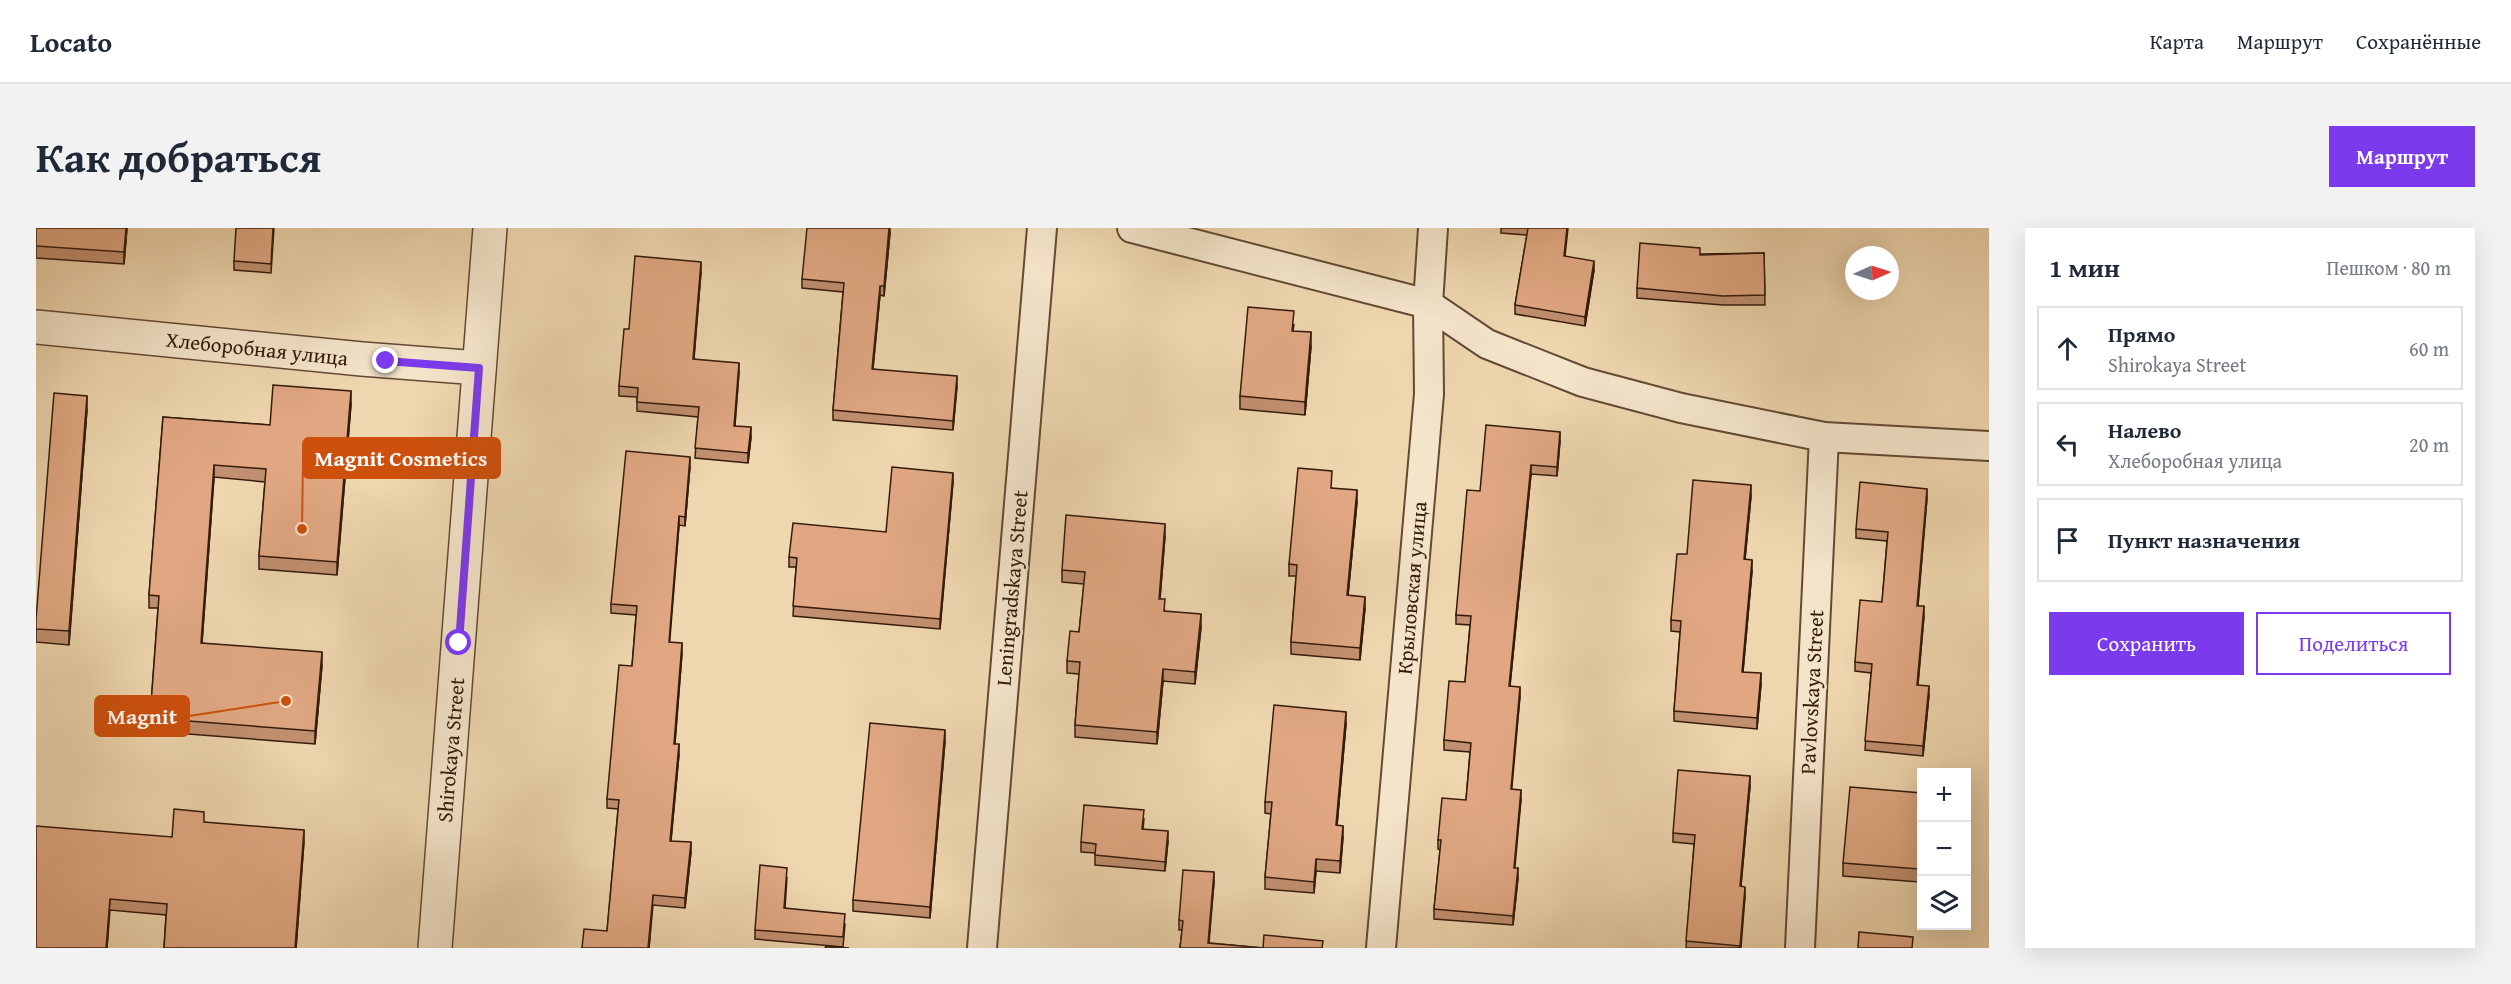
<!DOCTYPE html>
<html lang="ru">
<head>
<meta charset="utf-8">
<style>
	:root { --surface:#fff; --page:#f2f2f3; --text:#1f2937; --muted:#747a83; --line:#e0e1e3; --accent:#7c3aed }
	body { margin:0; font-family:"Gentium Book Plus",serif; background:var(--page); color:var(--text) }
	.controls { position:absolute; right:18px; bottom:18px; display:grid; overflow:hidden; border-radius:0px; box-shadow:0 6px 24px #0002 }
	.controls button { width:54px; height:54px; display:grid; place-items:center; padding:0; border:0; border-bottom:2px solid var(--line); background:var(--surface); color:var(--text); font:30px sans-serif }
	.compass { position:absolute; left:1809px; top:18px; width:54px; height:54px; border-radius:50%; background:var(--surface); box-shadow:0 6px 24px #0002; rotate:87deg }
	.stop { position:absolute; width:18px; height:18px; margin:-14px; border:4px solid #7c3aed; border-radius:50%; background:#fff }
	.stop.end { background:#7c3aed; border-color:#fff; box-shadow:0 2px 6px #0008 }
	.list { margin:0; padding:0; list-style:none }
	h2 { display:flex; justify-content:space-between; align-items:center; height:78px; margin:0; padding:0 24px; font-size:26px }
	h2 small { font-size:20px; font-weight:400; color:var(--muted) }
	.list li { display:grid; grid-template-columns:39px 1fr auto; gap:18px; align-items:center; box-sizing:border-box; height:84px; margin:0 12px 12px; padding:0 12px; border:2px solid var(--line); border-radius:0px }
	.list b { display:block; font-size:22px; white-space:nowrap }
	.list p { margin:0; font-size:20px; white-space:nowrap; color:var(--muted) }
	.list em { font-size:20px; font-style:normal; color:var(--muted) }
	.actions { display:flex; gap:12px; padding:18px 24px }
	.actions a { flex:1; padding:14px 0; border:2px solid var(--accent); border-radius:0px; text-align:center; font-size:21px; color:var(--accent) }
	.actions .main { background:var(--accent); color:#fff }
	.icon { flex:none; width:33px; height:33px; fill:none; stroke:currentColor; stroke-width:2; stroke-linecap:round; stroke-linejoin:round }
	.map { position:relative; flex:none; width:1953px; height:720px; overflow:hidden; border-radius:0px }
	header { display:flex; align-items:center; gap:36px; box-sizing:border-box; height:84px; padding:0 30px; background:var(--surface); border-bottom:2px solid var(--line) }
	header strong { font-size:28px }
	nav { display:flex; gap:33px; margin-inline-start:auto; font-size:21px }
	.intro { display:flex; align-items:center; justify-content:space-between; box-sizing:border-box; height:144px; padding:0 36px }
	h1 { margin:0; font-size:42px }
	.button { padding:15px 27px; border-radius:0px; background:var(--accent); color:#fff; font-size:21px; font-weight:700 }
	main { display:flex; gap:36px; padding:0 36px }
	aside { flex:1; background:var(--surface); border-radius:0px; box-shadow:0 6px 24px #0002 }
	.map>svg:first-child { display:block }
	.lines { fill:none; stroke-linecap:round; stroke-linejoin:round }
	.minor-casing { stroke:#634a34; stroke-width:32 }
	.tertiary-casing { stroke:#634a34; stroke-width:36 }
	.minor { stroke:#f4e4ca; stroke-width:28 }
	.tertiary { stroke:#f4e4ca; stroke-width:33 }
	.wall { fill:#c19070; stroke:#351b0c; stroke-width:1.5 }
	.shaded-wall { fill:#9d755b; stroke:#351b0c; stroke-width:1.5 }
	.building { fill:#e0a782; stroke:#351b0c; stroke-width:1.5 }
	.route { stroke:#7c3aed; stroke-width:8 }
	.labels { text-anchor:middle; stroke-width:5; stroke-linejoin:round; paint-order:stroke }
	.street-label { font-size:21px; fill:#351b0c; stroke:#f4e4ca }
	.leader { fill:none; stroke:#cd500c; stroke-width:2 }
	.callout-dot { fill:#cd500c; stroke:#f4e4ca; stroke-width:2 }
	.callout { fill:#cd500c; stroke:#cd500c; stroke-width:2 }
	.callout-label { font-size:22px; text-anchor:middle; font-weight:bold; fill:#fff }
</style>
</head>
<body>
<header>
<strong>Locato</strong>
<nav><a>Карта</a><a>Маршрут</a><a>Сохранённые</a></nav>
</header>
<div class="intro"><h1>Как добраться</h1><a class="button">Маршрут</a></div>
<main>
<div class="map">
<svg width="1953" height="720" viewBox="0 0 1953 720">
	<rect width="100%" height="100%" fill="#eed6ae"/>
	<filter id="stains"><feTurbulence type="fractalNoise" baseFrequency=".00333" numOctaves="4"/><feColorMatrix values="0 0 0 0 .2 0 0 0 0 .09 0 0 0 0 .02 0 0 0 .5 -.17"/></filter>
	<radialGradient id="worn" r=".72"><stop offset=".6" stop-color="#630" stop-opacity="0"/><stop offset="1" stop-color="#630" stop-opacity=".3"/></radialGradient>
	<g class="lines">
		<g class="minor-casing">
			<g id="minor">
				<path d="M1096 0 1392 76 1451 116 1547 154 1645 180 1788 209 1953 218"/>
				<path d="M946 720 1006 0"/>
				<path d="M1345 720 1393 166 1392 76 1397 0"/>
				<path d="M1764 720 1788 209"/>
			</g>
		</g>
		<g class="tertiary-casing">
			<g id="tertiary">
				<path d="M0 99 326 131 443 140"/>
				<path d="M399 720 454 0"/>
			</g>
		</g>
		<use href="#minor" class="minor"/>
		<use href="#tertiary" class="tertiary"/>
	</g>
	<g class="wall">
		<path d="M0 0H91L88 36 0 30Z"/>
		<path d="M238 0 235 45 198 42V33Z"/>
		<path d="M1465 0H1532L1529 28 1558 42 1549 98 1479 86V77L1491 7 1465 5Z"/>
		<path d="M854 5 848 68 844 67 837 141 921 158 917 202 797 192V182L807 64 766 60V51Z"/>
		<path d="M1728 25 1729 77H1687L1601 70V60L1664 26Z"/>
		<path d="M665 44 658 131 703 144 699 198 715 209 712 235 659 230 662 189 601 183V169L583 168V158L593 101Z"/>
		<path d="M1258 96 1257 103 1275 118 1269 187 1204 181V168Z"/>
		<path d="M315 176 301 347 223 341V328L229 254 178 249 166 415 286 437 279 516 114 503V490L122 380H113V367L127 189 234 197Z"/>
		<path d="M51 181 33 417 0 414V391Z"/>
		<path d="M1524 213 1521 248 1495 246 1474 458 1484 468 1475 561 1485 571 1478 640 1482 650 1477 697 1398 691V681L1404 622 1402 621V612L1430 572 1434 524 1408 522V512L1429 454 1434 397 1420 396V387L1444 263Z"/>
		<path d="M654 238 649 298 643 297 633 414 646 425 639 516 643 526 635 613 655 624 649 680 617 677 613 720H546L571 703 582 581 571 580V571L596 438 600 387 575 385V376Z"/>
		<path d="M917 254 904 401 757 388 760 339H753V329L850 304Z"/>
		<path d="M1296 260 1321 274 1312 367 1329 380 1324 432 1255 426V414L1260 348H1253V336Z"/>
		<path d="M1715 268 1709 331 1716 343 1707 444 1725 456 1721 501 1638 493V483L1644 404 1635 403V392L1651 326Z"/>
		<path d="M1891 270 1882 378 1888 388 1882 457 1893 467 1887 528 1829 522 1835 445 1819 443V434L1846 374 1851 313 1820 310V301Z"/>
		<path d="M1129 308 1124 371 1129 383 1165 399 1159 456 1127 453 1121 516 1039 509V497L1043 446 1031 445V433L1043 404 1048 356 1026 354V342Z"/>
		<path d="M1310 496 1301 597 1307 609 1304 645 1280 643 1278 665 1229 661V649L1235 586 1229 585V574Z"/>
		<path d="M909 513 894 690 817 683V672Z"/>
		<path d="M1714 558 1705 658 1709 668 1705 720H1650L1658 616 1637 614V605Z"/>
		<path d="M1886 565 1883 654 1807 648V635Z"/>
		<path d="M1108 591 1107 601 1132 613 1129 643 1059 637V625L1045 624V614Z"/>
		<path d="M168 594 268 613 260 720H128L130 687 74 682 71 720H0L136 609Z"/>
		<path d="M751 649 749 680 809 696 807 719 719 711V702Z"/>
		<path d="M1178 654 1173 715 1227 720H1287H1144L1146 702H1143V692Z"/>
	</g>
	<g class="shaded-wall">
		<path d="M90 0H91L88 36V24Z"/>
		<path d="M854 0V5L848 68V58Z"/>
		<path d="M1558 33V42L1549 98V89Z"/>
		<path d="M665 34V44L657 140V131Z"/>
		<path d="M844 58V67L836 150V141Z"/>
		<path d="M1275 104V118L1269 187V174Z"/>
		<path d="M703 135V144L698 207V198Z"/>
		<path d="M921 148V158L917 202V193Z"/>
		<path d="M315 163V176L301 347V334Z"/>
		<path d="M51 168V181L33 417V403Z"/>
		<path d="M715 199V209L712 235V225Z"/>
		<path d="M1524 204V213L1521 248V239Z"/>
		<path d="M654 229V238L649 298V289Z"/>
		<path d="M178 237V249L165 428V415Z"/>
		<path d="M1495 237V246L1473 467V458Z"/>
		<path d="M917 245V254L904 401V391Z"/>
		<path d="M1715 257V268L1708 342V331Z"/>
		<path d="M1891 261V270L1881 387V378Z"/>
		<path d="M1321 262V274L1311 378V367Z"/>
		<path d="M643 288V297L633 423V414Z"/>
		<path d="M1129 296V308L1123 383V371Z"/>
		<path d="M1716 332V343L1706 454V444Z"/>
		<path d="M1329 369V380L1324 432V420Z"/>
		<path d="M1888 378V388L1881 466V457Z"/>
		<path d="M1165 386V399L1159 456V444Z"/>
		<path d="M646 415V425L638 525V516Z"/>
		<path d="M286 424V437L279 516V503Z"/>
		<path d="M1127 441V453L1121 516V504Z"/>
		<path d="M1725 445V456L1721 501V490Z"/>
		<path d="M1893 458V467L1887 528V518Z"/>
		<path d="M1484 459V468L1475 570V561Z"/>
		<path d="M1310 484V496L1300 609V597Z"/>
		<path d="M909 502V513L894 690V679Z"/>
		<path d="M643 516V526L634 622V613Z"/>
		<path d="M1714 548V558L1704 667V658Z"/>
		<path d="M1485 562V571L1478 650V640Z"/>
		<path d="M1307 598V609L1304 645V633Z"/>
		<path d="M268 602V613L260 720H259Z"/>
		<path d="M1132 603V613L1129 643V634Z"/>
		<path d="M1886 608V621L1883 654V641Z"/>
		<path d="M655 614V624L649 680V670Z"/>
		<path d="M1280 631V643L1278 665V654Z"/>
		<path d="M1482 640V650L1477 697V688Z"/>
		<path d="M1178 644V654L1172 720Z"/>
		<path d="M1709 659V668L1704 720V718Z"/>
		<path d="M617 667 613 720H612Z"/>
		<path d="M74 671 71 720H70Z"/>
	</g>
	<g class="building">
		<path d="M0 0H90L88 24 0 18Z"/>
		<path d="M200 0H237L235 36 198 33Z"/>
		<path d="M771 0H853L848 58H844L836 141 921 148 917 193 797 182 808 55 766 51Z"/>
		<path d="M1492 0H1531L1528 28 1558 33 1549 89 1479 77Z"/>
		<path d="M1604 15 1664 20V27L1728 25 1729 67 1687 68 1601 60Z"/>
		<path d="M599 28 665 34 657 131 703 135 698 198 715 199 712 225 659 220 663 179 601 174 602 160 583 158 588 101H593Z"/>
		<path d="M1212 79 1258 83 1256 103 1275 104 1269 174 1204 168Z"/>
		<path d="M237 157 315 163 301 334 223 328 230 241 178 237 165 415 286 424 279 503 114 490 123 368 113 367 127 189 234 197Z"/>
		<path d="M18 165 51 168 33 403 0 401V391Z"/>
		<path d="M1450 197 1524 204 1521 239 1495 237 1473 458 1484 459 1475 561 1485 562 1478 640H1482L1477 688 1398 681 1405 612H1402L1406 570 1430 572 1435 515 1408 512 1413 453 1429 454 1435 388 1420 387 1431 262 1444 263Z"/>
		<path d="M590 223 654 229 649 289 643 288 633 414 646 415 638 516H643L634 613 655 614 649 670 617 667 612 720H546L548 701 571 703 583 572 571 571 583 437 596 438 601 378 575 376Z"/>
		<path d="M856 239 917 245 904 391 757 378 761 330 753 329 757 295 850 304Z"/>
		<path d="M1262 240 1296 243 1295 260 1321 262 1311 367 1329 369 1324 420 1255 414 1261 337 1253 336Z"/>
		<path d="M1657 252 1715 257 1708 331 1716 332 1706 444 1725 445 1721 490 1638 483 1645 393 1635 392 1641 326H1651Z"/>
		<path d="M1824 254 1891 261 1881 378H1888L1881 457 1893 458 1887 518 1829 513 1836 436 1819 434 1824 372 1846 374 1852 304 1820 301Z"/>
		<path d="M1030 287 1129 296 1123 371H1129L1128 383 1165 386 1159 444 1127 441 1121 504 1039 497 1044 434 1031 433 1034 403 1043 404 1049 344 1026 342Z"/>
		<path d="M1238 477 1310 484 1300 597 1307 598 1304 633 1280 631 1278 654 1229 649 1236 574H1229Z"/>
		<path d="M834 495 909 502 894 679 817 672Z"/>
		<path d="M1642 542 1714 548 1704 658 1709 659 1704 718 1650 713 1659 607 1637 605Z"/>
		<path d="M1814 559 1886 565V608L1883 641 1807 635Z"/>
		<path d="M1048 577 1108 582 1106 601 1132 603 1129 634 1059 627 1060 616 1045 614Z"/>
		<path d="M138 581 168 584V594L268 602 259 720H128L131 676 74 671 70 720H0V598L136 609Z"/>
		<path d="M724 637 751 640 748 680 809 686 807 709 719 702Z"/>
		<path d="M1147 642 1178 644 1172 715 1227 720 1228 707 1287 713 1286 720H1144L1147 693 1143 692Z"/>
		<path d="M1823 704 1877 709 1876 720H1822Z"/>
		<path d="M790 718 813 720H789Z"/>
	</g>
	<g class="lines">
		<path class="route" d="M350 133 443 140 423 415"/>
	</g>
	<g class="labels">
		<g class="street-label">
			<text transform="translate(221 121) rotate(6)" y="7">Хлеборобная улица</text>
			<text transform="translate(976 360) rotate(-85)" y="7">Leningradskaya Street</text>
			<text transform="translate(1376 360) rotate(-85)" y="7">Крыловская улица</text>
			<text transform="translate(1776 464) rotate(-87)" y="7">Pavlovskaya Street</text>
			<text transform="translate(415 522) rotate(-85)" y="7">Shirokaya Street</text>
		</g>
	</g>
	<path class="leader" d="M266 301L267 230M250 473L153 488"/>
	<g class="callout-dot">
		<circle cx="266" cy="301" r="6"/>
		<circle cx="250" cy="473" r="6"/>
	</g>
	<g class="callout">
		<rect x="267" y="210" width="197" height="40" rx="6"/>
		<rect x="59" y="468" width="94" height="40" rx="6"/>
	</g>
	<g class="callout-label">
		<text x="365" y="238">Magnit Cosmetics</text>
		<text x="106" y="496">Magnit</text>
	</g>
	<rect width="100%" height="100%" filter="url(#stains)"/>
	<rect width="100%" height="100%" fill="url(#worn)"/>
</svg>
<div class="controls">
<button>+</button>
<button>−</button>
<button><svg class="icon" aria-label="layers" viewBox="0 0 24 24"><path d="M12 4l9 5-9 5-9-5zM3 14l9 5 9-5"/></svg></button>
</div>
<svg class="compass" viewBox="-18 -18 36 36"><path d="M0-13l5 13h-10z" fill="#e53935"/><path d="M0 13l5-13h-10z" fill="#747a83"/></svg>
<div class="stop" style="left:423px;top:415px"></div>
<div class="stop end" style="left:350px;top:133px"></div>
</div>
<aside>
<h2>1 мин<small>Пешком · 80 m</small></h2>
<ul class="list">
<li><svg class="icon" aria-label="ahead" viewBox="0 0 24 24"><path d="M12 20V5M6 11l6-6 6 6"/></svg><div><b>Прямо</b><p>Shirokaya Street</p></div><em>60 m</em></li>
<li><svg class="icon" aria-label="left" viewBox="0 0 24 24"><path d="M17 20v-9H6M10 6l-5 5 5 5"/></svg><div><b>Налево</b><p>Хлеборобная улица</p></div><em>20 m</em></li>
<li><svg class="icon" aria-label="arrive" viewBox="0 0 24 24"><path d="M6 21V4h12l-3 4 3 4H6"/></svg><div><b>Пункт назначения</b></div></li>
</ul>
<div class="actions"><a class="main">Сохранить</a><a>Поделиться</a></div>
</aside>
</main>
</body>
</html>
